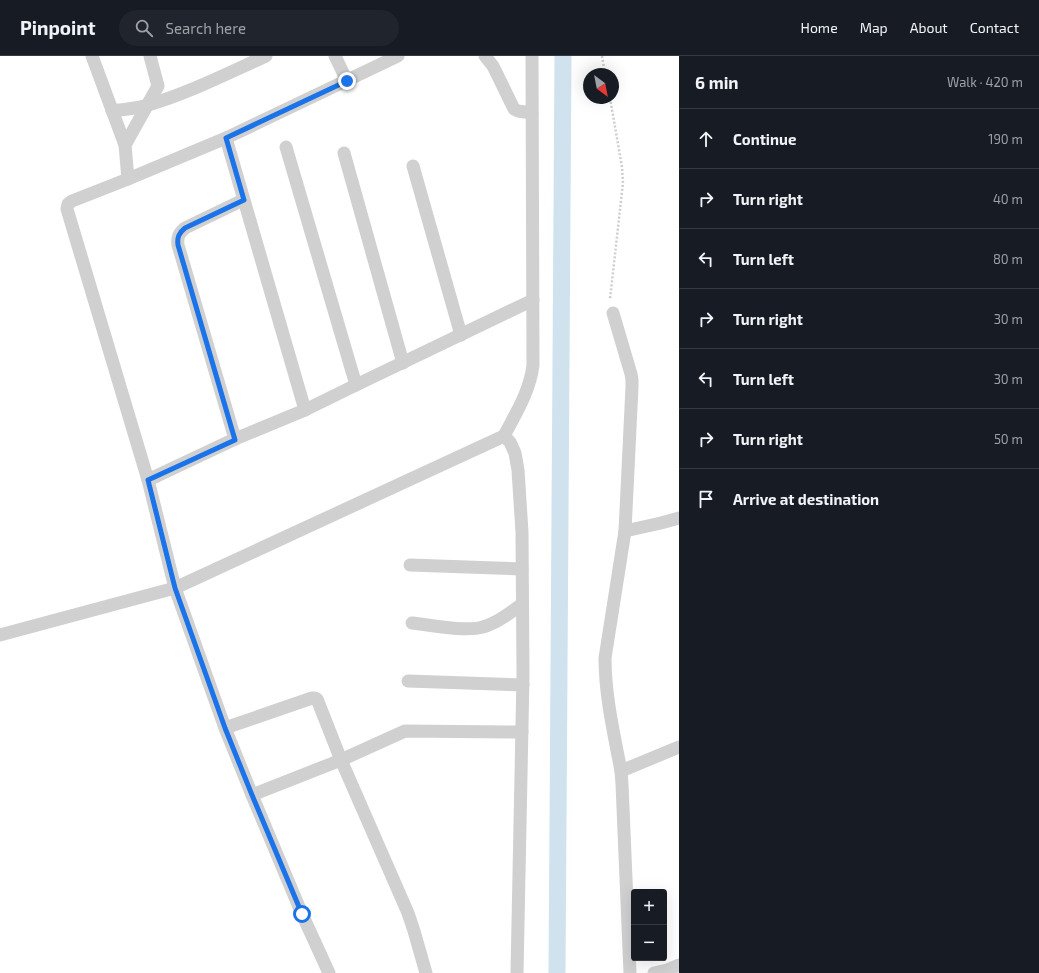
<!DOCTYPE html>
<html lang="en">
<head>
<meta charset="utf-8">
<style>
	:root { --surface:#171b24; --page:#20242c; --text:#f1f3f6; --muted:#9ea1a6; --line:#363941 }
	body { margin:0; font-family:"Exo 2",sans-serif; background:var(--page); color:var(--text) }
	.controls { position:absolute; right:12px; bottom:12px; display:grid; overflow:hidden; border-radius:4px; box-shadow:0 4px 16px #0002 }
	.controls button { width:36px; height:36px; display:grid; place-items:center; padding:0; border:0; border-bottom:1px solid var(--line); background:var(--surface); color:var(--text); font:20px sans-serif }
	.compass { position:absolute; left:583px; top:12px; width:36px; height:36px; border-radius:50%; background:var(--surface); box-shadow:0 4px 16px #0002; rotate:148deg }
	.stop { position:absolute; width:12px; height:12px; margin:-9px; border:3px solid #1a73e8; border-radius:50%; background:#fff }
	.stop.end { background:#1a73e8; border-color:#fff; box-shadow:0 1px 4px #0008 }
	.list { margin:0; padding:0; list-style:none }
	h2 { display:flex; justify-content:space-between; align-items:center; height:52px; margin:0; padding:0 16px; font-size:17px }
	h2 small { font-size:13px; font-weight:400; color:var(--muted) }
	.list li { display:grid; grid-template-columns:26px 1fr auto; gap:12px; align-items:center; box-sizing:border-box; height:60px; padding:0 16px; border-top:1px solid var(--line) }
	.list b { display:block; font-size:15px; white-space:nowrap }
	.list em { font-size:13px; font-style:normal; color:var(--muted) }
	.icon { flex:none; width:22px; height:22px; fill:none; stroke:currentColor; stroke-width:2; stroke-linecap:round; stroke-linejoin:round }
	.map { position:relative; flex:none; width:679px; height:917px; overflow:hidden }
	header { display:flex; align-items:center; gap:24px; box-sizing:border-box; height:56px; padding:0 20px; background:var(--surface); border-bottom:1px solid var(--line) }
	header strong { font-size:19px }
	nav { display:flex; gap:22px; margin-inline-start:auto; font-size:14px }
	.search { width:280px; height:36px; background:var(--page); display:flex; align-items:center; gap:10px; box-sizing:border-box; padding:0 14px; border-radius:22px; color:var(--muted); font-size:15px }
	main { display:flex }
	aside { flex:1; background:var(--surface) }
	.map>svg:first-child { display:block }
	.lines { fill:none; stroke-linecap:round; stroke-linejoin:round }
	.canal { stroke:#cfe2ee; stroke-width:17 }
	.path { stroke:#cdcdcd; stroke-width:2.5; stroke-dasharray:2 2; stroke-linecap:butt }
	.street { stroke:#d0d0d0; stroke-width:13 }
	.route { stroke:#1a73e8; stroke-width:5 }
</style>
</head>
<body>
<header>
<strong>Pinpoint</strong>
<div class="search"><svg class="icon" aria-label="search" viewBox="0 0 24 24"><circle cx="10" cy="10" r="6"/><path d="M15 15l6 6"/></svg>Search here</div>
<nav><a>Home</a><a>Map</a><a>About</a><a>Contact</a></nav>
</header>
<main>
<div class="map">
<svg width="679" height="917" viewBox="0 0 679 917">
	<rect width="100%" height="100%" fill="#fff"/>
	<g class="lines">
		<path class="canal" d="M557 917 563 0"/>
		<g class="path">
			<path d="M602 0 605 18"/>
			<path d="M610 42 622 111 623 127 610 243"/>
		</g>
		<g class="street">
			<path d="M92 0 125 89 128 123"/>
			<path d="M335 0 347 25"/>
			<path d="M485 0 493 10 514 53 518 55 532 57"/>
			<path d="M112 55C124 53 136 53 148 49 189 37 228 17 266 0"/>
			<path d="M226 82 305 354"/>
			<path d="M125 89 158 30 150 0"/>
			<path d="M286 91 356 329"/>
			<path d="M344 97 403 307"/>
			<path d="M413 110 461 279"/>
			<path d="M613 257 631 318 632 324V331L625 475 605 602C605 640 614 678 621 715L622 728 630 917"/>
			<path d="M504 380 510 386 515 397 518 414 522 476 523 620 517 917"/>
			<path d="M235 383 178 189C177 181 179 177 185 172L243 144"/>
			<path d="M148 424 235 383 305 354 356 329 533 244"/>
			<path d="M625 475 661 467 679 462"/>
			<path d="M410 509 522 513"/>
			<path d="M412 567C431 569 465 576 483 571 497 567 510 557 522 548"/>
			<path d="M0 579 175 532 504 380C516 357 530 335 533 309L532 0"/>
			<path d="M408 625 523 629"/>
			<path d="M225 672 312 642H315L317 643 341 704 408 857 414 875 426 917"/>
			<path d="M621 715 679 691"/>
			<path d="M252 739 341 704 405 675 522 676"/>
			<path d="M329 917 302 858 252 739 225 672 175 532 148 424 67 153 68 148 72 145 128 123 226 82 398 0"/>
			<path d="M654 917 667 914 679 909"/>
		</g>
	</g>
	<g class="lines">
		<path class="route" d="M302 858 252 739 225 672 175 532 148 424 235 384 178 189C177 181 179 177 185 172L244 144 226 82 347 25"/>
	</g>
</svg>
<div class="controls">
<button>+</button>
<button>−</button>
</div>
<svg class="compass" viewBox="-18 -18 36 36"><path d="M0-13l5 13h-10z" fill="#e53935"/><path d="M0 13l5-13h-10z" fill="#9ea1a6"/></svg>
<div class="stop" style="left:302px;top:858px"></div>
<div class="stop end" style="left:347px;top:25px"></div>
</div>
<aside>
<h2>6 min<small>Walk · 420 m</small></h2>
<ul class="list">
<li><svg class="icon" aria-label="ahead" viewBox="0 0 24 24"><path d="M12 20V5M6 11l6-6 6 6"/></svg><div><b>Continue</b></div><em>190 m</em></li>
<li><svg class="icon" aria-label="right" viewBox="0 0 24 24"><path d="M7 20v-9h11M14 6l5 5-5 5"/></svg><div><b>Turn right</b></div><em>40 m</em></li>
<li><svg class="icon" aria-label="left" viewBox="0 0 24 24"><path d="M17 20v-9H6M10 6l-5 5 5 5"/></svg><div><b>Turn left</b></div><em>80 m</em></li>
<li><svg class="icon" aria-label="right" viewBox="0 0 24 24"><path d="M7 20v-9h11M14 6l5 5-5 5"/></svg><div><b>Turn right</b></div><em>30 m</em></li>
<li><svg class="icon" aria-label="left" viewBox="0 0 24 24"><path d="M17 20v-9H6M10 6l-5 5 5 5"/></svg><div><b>Turn left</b></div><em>30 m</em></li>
<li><svg class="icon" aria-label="right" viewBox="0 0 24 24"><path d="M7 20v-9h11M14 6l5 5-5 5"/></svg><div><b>Turn right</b></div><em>50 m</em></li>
<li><svg class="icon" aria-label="arrive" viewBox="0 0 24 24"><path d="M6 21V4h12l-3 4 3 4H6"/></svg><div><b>Arrive at destination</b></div></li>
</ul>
</aside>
</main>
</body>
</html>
